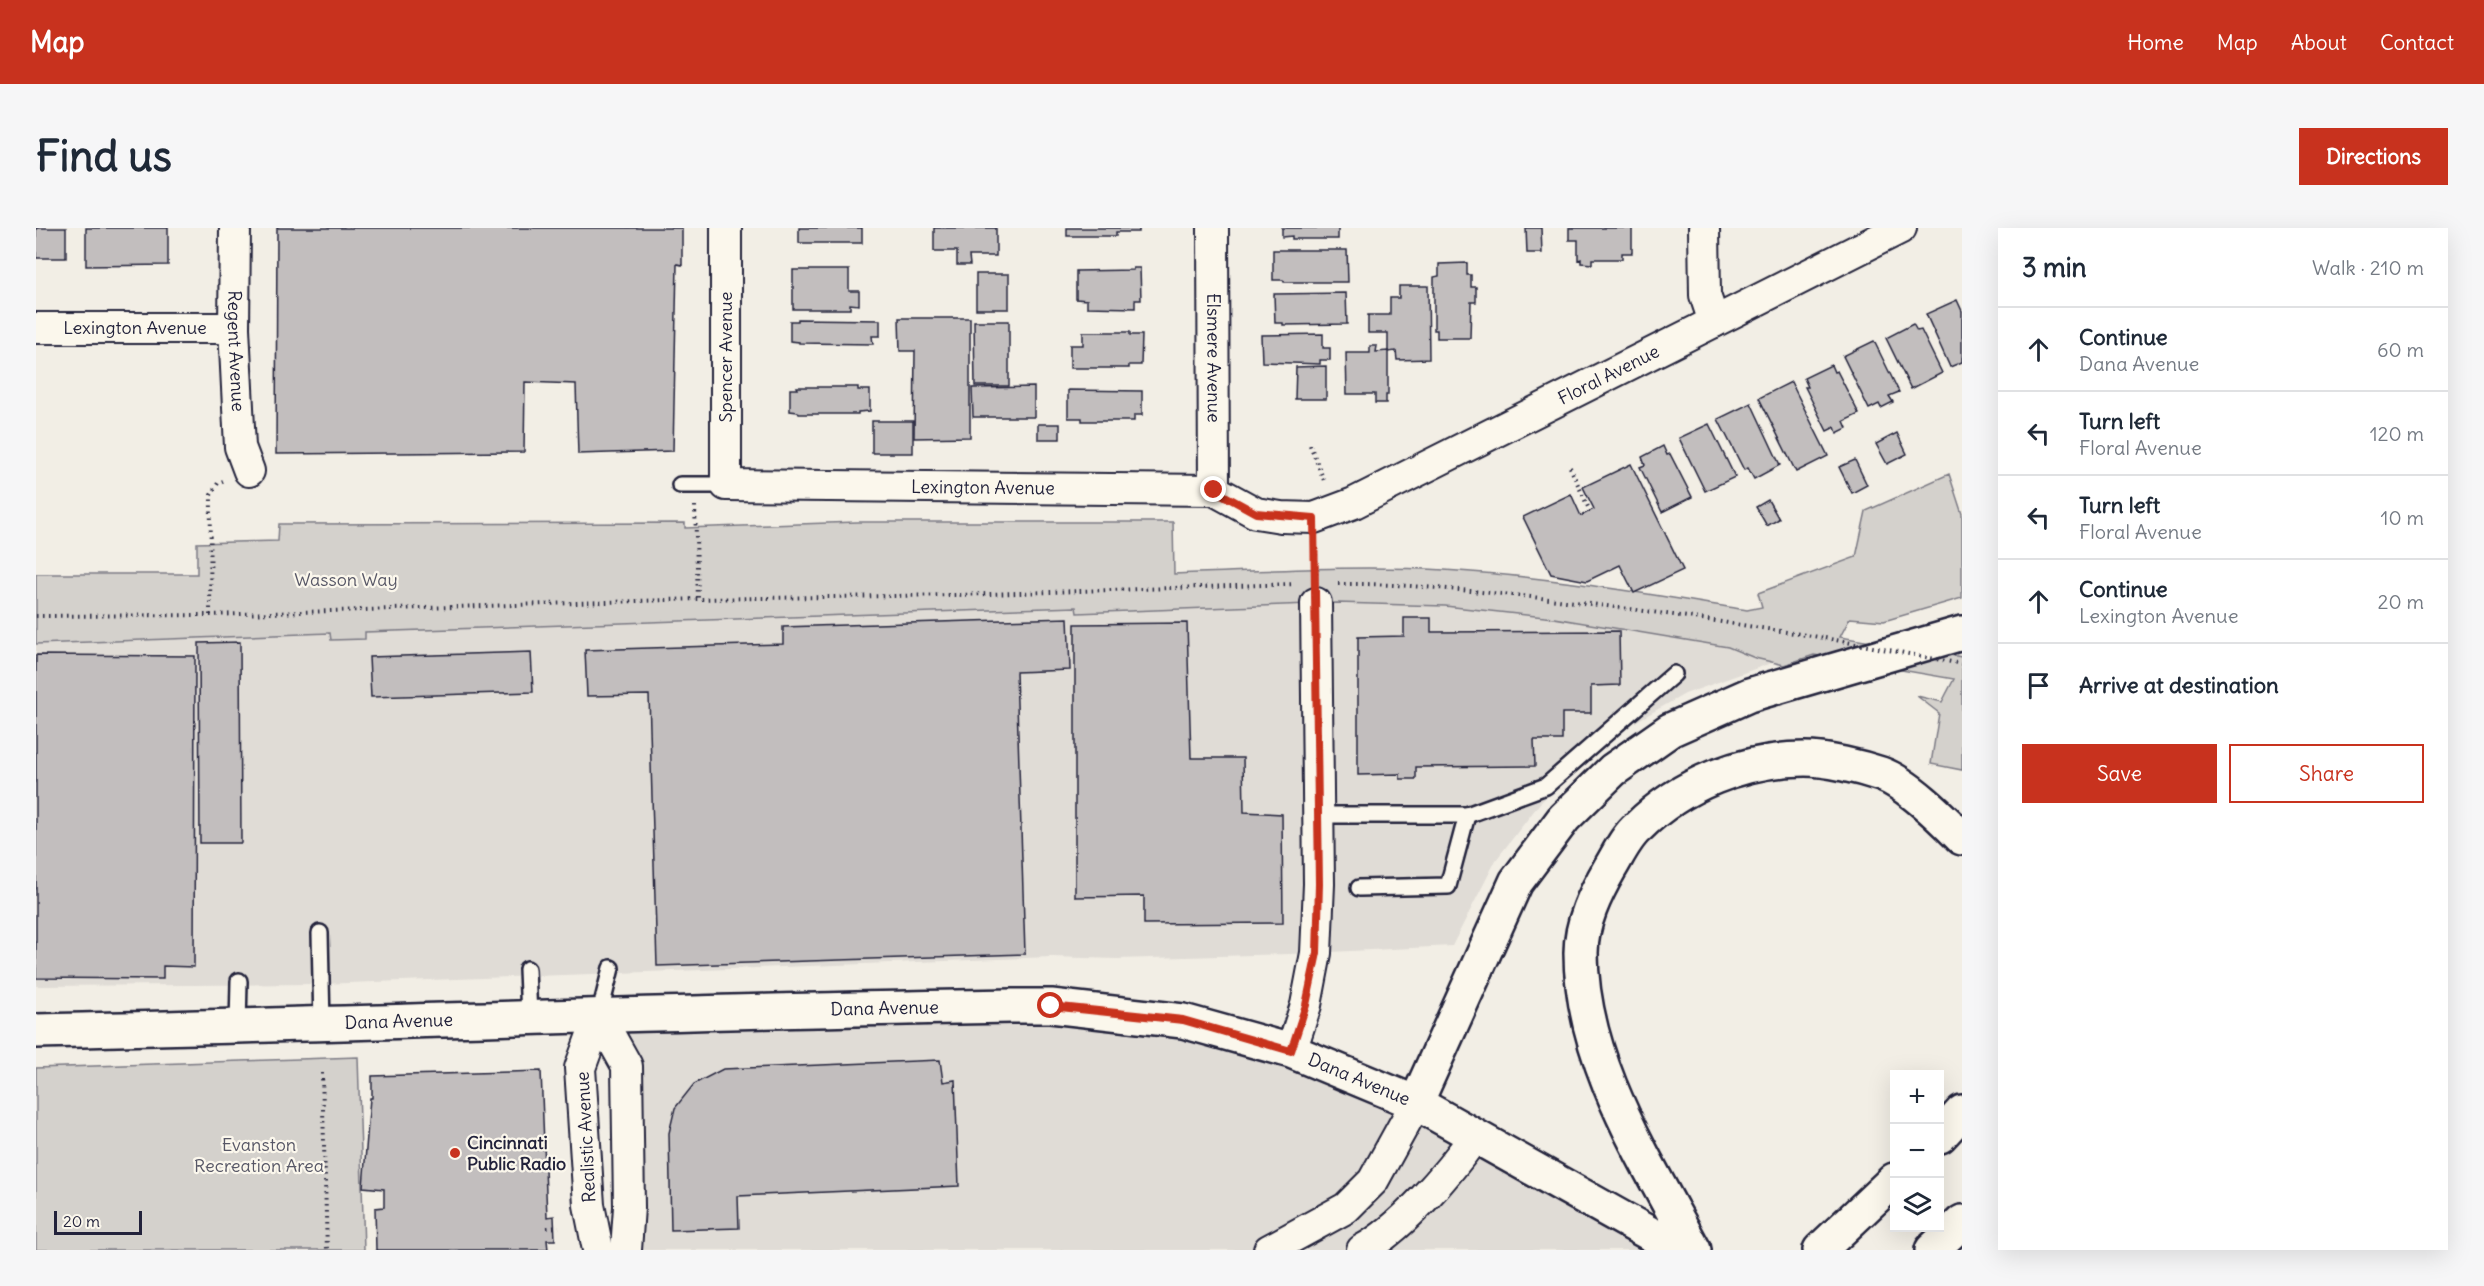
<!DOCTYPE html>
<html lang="en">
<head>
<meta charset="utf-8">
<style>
	:root { --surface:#fff; --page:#f6f6f7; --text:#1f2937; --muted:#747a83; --line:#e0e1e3; --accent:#c8321e }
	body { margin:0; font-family:Delius,sans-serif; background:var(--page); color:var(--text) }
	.controls { position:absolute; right:18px; bottom:18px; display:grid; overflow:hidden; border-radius:0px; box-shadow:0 6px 24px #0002 }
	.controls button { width:54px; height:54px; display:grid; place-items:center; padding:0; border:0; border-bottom:2px solid var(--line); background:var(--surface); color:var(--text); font:30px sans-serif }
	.scale { position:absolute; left:18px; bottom:15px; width:88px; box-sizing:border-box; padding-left:6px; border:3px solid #22223b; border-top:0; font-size:16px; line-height:21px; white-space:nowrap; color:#22223b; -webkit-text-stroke:4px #fbf7ec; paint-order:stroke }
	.stop { position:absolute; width:18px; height:18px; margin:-14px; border:4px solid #c8321e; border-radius:50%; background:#fff }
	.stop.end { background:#c8321e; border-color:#fff; box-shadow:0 2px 6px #0008 }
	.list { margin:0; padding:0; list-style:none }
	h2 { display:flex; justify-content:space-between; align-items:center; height:78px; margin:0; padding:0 24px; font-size:26px }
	h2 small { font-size:20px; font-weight:400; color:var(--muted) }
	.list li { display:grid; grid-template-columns:39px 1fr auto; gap:18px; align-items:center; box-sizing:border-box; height:84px; padding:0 24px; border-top:2px solid var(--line) }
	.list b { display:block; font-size:22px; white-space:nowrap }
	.list p { margin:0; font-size:20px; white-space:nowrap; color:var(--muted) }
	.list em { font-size:20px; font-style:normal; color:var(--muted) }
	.actions { display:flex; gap:12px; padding:18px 24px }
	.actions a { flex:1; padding:14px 0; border:2px solid var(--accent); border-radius:0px; text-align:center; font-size:21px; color:var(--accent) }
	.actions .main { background:var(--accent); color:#fff }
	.icon { flex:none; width:33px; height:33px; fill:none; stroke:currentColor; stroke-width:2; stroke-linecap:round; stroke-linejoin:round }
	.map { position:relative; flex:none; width:1926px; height:1022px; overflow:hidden; border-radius:0px }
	header { display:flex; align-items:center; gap:36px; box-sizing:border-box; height:84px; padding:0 30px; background:var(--accent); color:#fff }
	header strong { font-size:28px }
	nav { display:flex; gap:33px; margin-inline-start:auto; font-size:21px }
	.intro { display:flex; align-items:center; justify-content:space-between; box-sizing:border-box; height:144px; padding:0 36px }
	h1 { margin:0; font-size:42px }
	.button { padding:15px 27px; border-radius:0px; background:var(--accent); color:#fff; font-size:21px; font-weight:700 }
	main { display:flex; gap:36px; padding:0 36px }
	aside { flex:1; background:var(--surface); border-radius:0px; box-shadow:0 6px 24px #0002 }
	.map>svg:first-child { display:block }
	.built { fill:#e0dcd6 }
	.green { fill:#d4d1cc; stroke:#7b7a84; stroke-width:1.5 }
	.building { fill:#c2bebe; stroke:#22223b; stroke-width:1.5 }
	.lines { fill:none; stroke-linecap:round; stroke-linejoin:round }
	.service-casing { stroke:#22223b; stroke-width:20 }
	.minor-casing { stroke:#22223b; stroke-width:34 }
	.tertiary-casing { stroke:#22223b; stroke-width:38 }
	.motorway-casing { stroke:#22223b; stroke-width:38 }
	.path { stroke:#22223b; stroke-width:4; stroke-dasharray:1.5 4.5; stroke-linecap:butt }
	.service { stroke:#fbf7ec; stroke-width:15 }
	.minor { stroke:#fbf7ec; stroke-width:30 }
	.tertiary { stroke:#fbf7ec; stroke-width:33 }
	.motorway { stroke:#fbf7ec; stroke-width:33 }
	.path-bridge { stroke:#22223b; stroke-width:4; stroke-dasharray:1.5 4.5; stroke-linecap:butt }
	.route { stroke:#c8321e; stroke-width:8 }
	.poi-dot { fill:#c8321e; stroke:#fbf7ec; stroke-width:2 }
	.labels { text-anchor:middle; stroke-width:4.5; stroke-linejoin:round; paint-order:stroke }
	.street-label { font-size:18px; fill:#22223b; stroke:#fbf7ec }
	.park-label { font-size:18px; fill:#575766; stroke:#fbf7ec }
	.poi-label { font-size:18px; font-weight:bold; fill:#22223b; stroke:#fbf7ec; text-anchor:start }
</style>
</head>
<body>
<header>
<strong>Map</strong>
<nav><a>Home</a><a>Map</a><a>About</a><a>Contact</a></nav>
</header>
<div class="intro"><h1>Find us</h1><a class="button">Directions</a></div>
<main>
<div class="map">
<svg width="1926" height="1022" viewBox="0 0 1926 1022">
	<rect width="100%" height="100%" fill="#f2eee5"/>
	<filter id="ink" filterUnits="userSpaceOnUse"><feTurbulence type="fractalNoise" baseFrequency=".0167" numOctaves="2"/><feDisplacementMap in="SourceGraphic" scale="12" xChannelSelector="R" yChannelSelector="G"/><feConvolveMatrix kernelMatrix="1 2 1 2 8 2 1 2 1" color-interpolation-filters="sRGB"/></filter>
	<g filter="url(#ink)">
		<g class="built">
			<path d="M1301 375 1409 378 1518 390 1692 419 1719 430 1738 434 1649 466 1599 494 1554 528 1504 575 1460 632 1416 718 1254 726 1081 731 1016 729 285 756 0 758V416L295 405V412L329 410V404L1041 379V385Z"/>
			<path d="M907 779 1255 823 1643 1022H590L591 838 563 788Z"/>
		</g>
		<g class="green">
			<path d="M1913 246 1926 286V370L1848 393 1814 390 1804 409 1926 429V542L1895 536 1903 485 1881 468 1906 474 1918 451 1778 427 1748 437 1719 430 1692 419 1518 390 1409 378 1301 375 1041 385 1040 379 329 404V411L295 412 294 405 0 416V346H161V315L242 313 243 296 649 295V300L821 294H1137L1138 346C1228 343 1318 337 1408 342 1510 348 1610 366 1711 382L1726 379 1722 365 1820 329 1830 283Z"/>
			<path d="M322 829 328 1022H0V840Z"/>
		</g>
		<g class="building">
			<rect x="0" y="0" width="30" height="30"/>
			<path d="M50 0H132V37L50 38Z"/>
			<path d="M241 0H646V37L641 36 637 223 542 226 540 156 489 154 488 224 240 226Z"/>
			<rect x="763" y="0" width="63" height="15"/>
			<path d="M898 0H960V28H933L934 37H921V23H898Z"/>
			<path d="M1031 0H1103V4H1080V8H1031Z"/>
			<path d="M1246 0H1302V11H1256V8L1246 9Z"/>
			<path d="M1490 0H1505L1506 25H1491Z"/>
			<path d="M1533 0H1596V25H1586V31H1556V36L1545 35V31L1542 32V12H1533Z"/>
			<path d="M1237 22H1311L1312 54H1248L1247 52H1237Z"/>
			<path d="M1431 35V47H1435V59H1440V74H1435L1434 110H1401V102H1398V49L1403 48V36Z"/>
			<path d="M1097 40H1104L1105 72H1099V80L1051 79V72L1040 71V43L1097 42Z"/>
			<path d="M757 42H813V63H823V77L814 76V81H757Z"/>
			<rect x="940" y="46" width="33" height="35"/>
			<path d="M1363 58H1392L1393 131 1361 132 1360 123 1352 124V105H1332V87H1354V70H1363Z"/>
			<path d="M1310 65 1311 96 1247 97V95H1239L1238 66Z"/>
			<path d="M1921 72 1926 83V134L1914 139 1890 86Z"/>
			<path d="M863 90H934V209L878 210 879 123H864Z"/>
			<path d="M762 91 844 92V108H836L837 116 763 115V114L754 113V93H762Z"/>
			<path d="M938 93H973V158H939Z"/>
			<path d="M1877 96 1881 103 1885 102 1906 145 1875 161 1850 110Z"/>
			<path d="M1047 104H1094V107H1106L1105 137H1093V140H1034V117H1047Z"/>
			<path d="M1287 106V120H1294V132H1284V136L1226 134 1225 107Z"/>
			<path d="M1838 113 1863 164 1853 168 1857 174 1845 180 1843 176 1833 181 1807 128Z"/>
			<path d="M1334 118H1341L1340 124 1352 123V167H1350V175H1339V166H1311L1310 125H1334Z"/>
			<path d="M1795 137 1798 144 1801 143 1823 186 1808 193 1811 200 1801 205 1799 199 1791 203 1769 159H1772L1768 150Z"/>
			<path d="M1290 138V171H1259L1260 139Z"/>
			<path d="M1755 154 1792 228 1760 244 1723 170Z"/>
			<path d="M761 159H822V162H834V183L822 184V186H763L762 184 754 183V161H762Z"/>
			<path d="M998 159V189H937L936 160Z"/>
			<path d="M1032 162 1106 163V187H1098V193H1046V190H1032Z"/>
			<path d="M1715 175 1744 237 1718 251 1712 240 1708 242 1682 191Z"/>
			<rect x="836" y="193" width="41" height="32"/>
			<rect x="1002" y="196" width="22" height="15"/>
			<path d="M1673 196 1699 249 1669 263 1643 210Z"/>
			<path d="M1861 205 1871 226 1851 236 1840 216Z"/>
			<path d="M1627 218 1631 227 1634 226 1656 269 1626 284 1604 239 1609 237 1606 229Z"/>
			<path d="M1819 232 1831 257 1816 265 1803 239Z"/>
			<path d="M1595 236 1647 342 1598 365 1584 337 1551 353 1515 346 1487 289 1535 266 1545 288 1558 281 1547 259Z"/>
			<path d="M1732 272 1743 291 1731 298 1720 279Z"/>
			<path d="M1032 390 1034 442 980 444 989 726 621 738 613 467 551 468 549 422 747 416V399Z"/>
			<path d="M1368 390H1395V404L1583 403 1584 457 1555 458V485H1526V512H1498L1499 538 1380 539V551H1364V546L1322 547V409L1368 408Z"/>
			<path d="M1151 395 1155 530H1207L1208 584 1246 586 1247 695 1108 696V668L1039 669V396Z"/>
			<path d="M204 414 205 615H164L163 415Z"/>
			<path d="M495 424 497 464 335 469 333 429Z"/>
			<path d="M0 427 159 428 158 739 127 738V751L0 750Z"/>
			<path d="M904 832 907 854 919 852 923 958 702 968 703 1000 635 1002 633 905 639 880 658 856 687 841Z"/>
			<path d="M505 843 511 989 518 988 519 1012H511L512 1022H340L339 980 348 979V961L327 959 334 870H336V848Z"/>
		</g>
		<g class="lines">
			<g class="service-casing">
				<g id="service">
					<path d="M644 257H690"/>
					<path d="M1281 587H1431L1412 658 1323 660"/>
					<path d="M1431 587 1510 558 1638 446"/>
					<path d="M284 705 286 797"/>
					<path d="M491 741 493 790"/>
					<path d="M563 788 575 740"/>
					<path d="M202 799 203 753"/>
				</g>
			</g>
			<g class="minor-casing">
				<g id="minor">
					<path id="s1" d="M199 0 198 100 204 219 213 243"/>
					<path id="s2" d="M690 0V257L1178 262 1220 285 1245 289 1278 290 1318 275 1865 0"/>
					<path id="s3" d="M1177 0 1178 262"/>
					<path d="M1668 0 1669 67 1678 94"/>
					<path id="s4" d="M0 100H198"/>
					<path d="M563 788 591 838 593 979 590 1022"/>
					<path d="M1255 823 1270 777 1280 725 1283 656 1280 375"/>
					<path d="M562 1022 553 977 544 840 563 788"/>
					<path d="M1233 1022 1310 980 1337 953 1380 875"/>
					<path d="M1326 1022C1366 1000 1412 946 1439 908"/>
				</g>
			</g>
			<g class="tertiary-casing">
				<g id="tertiary">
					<path id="s5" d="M0 803C325 796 650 783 976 778H1015L1147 793 1255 823 1380 875 1643 1022"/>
				</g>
			</g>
			<g class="motorway-casing">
				<g id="motorway">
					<path d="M1380 875 1480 654 1528 590 1577 542 1634 502 1713 467 1926 405"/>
					<path d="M1904 908 1926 884"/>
					<path d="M1658 1022C1609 930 1545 832 1545 725 1545 695 1559 666 1574 640 1582 627 1590 609 1602 599 1645 556 1708 531 1769 531 1791 531 1824 539 1845 546 1871 555 1907 591 1926 610"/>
					<path d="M1784 1022 1858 952"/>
					<path d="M1896 1022 1926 994"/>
				</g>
			</g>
			<g class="path">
				<path d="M1274 217 1289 255"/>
				<path d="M1534 239 1552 279"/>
				<path d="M659 278 662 371"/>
				<path d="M1279 320 1280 346"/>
				<path d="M1302 356C1358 355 1412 361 1467 366 1575 377 1682 393 1789 410"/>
				<path d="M174 387 175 267 182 255 187 253"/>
				<path d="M0 388 174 387 662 371 921 367 1259 356"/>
				<path d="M286 845 291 1022"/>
				<path d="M511 1000 523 999"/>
			</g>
			<use href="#service" class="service"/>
			<use href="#minor" class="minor"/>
			<use href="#tertiary" class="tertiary"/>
			<use href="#motorway" class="motorway"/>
			<path class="path-bridge" d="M1789 410 1926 436"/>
		</g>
	</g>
	<g class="lines" filter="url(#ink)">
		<path class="route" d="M1015 778 1147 792 1255 823 1270 777 1281 725 1283 656 1278 290 1220 285 1178 262"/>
	</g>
	<circle class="poi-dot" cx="419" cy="925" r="6"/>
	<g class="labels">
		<g class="street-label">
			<text dy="6" stroke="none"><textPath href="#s4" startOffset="99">Lexington Avenue</textPath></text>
			<text dy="6" stroke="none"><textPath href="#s1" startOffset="123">Regent Avenue</textPath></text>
			<text transform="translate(690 129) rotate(-90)" y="6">Spencer Avenue</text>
			<text dy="6" stroke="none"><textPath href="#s3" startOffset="130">Elsmere Avenue</textPath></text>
			<text dy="6" stroke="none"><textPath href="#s2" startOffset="1179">Floral Avenue</textPath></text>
			<text dy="6" stroke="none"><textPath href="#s2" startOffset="514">Lexington Avenue</textPath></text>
			<text dy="6" stroke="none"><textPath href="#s5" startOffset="849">Dana Avenue</textPath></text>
			<text dy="6" stroke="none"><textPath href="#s5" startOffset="363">Dana Avenue</textPath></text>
			<text dy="6" stroke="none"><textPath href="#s5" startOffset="1334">Dana Avenue</textPath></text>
			<text transform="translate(550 909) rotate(-93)" y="6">Realistic Avenue</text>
		</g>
		<g class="park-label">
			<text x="310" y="358">Wasson Way</text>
			<text x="223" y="923">Evanston<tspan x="223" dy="21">Recreation Area</tspan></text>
		</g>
		<g class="poi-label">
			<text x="431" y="921">Cincinnati<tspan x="431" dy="21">Public Radio</tspan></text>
		</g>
	</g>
</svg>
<div class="controls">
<button>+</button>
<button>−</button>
<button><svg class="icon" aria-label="layers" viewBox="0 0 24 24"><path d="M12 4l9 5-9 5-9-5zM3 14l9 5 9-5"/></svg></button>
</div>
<div class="scale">20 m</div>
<div class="stop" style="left:1015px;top:778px"></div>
<div class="stop end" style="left:1178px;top:262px"></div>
</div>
<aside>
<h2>3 min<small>Walk · 210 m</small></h2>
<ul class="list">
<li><svg class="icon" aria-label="ahead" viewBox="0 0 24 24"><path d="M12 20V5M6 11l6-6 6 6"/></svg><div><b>Continue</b><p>Dana Avenue</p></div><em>60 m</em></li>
<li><svg class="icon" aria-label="left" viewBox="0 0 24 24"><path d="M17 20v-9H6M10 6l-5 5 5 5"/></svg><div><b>Turn left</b><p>Floral Avenue</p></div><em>120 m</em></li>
<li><svg class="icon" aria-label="left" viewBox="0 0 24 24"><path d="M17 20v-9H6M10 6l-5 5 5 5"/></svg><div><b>Turn left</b><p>Floral Avenue</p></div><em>10 m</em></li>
<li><svg class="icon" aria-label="ahead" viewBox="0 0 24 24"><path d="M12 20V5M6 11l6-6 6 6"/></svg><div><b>Continue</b><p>Lexington Avenue</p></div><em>20 m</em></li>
<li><svg class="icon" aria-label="arrive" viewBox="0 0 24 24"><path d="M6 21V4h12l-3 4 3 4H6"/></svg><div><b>Arrive at destination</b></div></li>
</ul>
<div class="actions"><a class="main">Save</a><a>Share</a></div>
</aside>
</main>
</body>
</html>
